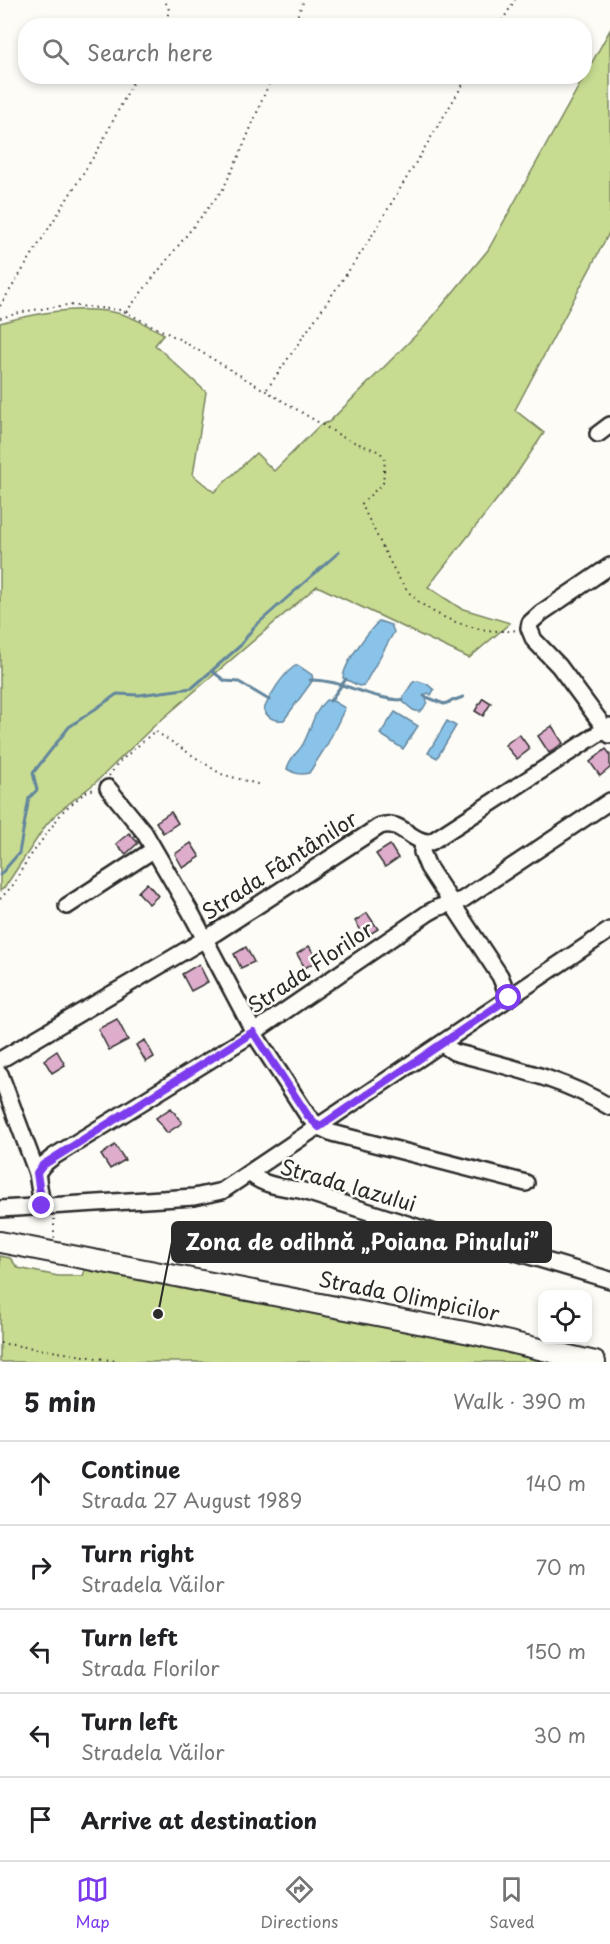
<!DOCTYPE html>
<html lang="en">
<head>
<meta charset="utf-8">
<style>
	:root { --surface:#fff; --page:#f2f2f2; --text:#202124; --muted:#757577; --line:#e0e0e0; --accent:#7c3aed }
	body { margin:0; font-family:"Playpen Sans",sans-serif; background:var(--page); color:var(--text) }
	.controls { position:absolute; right:18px; bottom:18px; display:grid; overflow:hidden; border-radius:12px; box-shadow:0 3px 9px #0003 }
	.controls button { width:54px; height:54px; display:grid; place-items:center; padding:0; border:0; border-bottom:2px solid var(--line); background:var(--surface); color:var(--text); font:30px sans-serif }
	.stop { position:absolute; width:18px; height:18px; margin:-14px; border:4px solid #7c3aed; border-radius:50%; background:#fff }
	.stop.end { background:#7c3aed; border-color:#fff; box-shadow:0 2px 6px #0008 }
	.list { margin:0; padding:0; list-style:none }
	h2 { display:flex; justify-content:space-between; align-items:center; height:78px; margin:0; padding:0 24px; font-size:26px }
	h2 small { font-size:20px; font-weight:400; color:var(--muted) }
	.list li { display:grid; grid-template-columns:39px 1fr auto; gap:18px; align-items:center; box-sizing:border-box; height:84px; padding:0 24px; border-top:2px solid var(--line) }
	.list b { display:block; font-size:22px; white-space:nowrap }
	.list p { margin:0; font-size:20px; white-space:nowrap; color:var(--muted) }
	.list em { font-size:20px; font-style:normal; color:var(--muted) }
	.icon { flex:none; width:33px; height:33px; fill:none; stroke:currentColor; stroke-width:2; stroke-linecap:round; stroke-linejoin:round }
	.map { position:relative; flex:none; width:610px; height:1362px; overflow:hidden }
	.search { position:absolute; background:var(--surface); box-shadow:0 3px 9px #0003; left:18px; right:18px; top:18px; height:66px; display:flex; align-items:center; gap:15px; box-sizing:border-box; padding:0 21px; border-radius:24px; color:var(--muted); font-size:22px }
	.sheet { height:498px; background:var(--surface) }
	nav { display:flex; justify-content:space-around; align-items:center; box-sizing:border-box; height:84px; border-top:2px solid var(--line); background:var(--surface); font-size:16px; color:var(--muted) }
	nav a { display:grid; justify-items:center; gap:3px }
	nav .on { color:var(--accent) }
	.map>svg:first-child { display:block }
	.green { fill:#c7dc91; stroke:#79845e; stroke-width:1.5 }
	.water { fill:#8ac3e9; stroke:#64869d; stroke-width:1.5 }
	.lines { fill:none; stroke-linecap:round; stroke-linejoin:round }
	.stream { stroke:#64869d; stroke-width:3 }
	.building { fill:#deadcc; stroke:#2b2b2b; stroke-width:1.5 }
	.minor-casing { stroke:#2b2b2b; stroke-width:20 }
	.major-casing { stroke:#2b2b2b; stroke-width:24 }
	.path { stroke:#2b2b2b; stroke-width:2; stroke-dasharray:1.5 4.5; stroke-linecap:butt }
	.minor { stroke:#fdfcf7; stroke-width:15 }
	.major { stroke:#fdfcf7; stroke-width:20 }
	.route { stroke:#7c3aed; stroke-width:8 }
	.labels { text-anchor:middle; stroke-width:5; stroke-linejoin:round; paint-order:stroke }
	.street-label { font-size:21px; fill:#2b2b2b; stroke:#fdfcf7 }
	.leader { fill:none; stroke:#2b2b2b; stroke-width:2 }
	.callout-dot { fill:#2b2b2b; stroke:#fdfcf7; stroke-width:2 }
	.callout { fill:#2b2b2b; stroke:#2b2b2b; stroke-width:2 }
	.callout-label { font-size:22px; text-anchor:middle; font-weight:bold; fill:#fff }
</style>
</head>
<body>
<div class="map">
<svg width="610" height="1362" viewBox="0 0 610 1362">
	<rect width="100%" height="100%" fill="#fdfcf7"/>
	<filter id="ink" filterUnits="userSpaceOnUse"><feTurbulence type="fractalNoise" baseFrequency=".0167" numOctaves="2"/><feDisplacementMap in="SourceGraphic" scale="12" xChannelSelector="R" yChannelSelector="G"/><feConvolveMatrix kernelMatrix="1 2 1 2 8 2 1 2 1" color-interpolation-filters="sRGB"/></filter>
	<g filter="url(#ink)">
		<g class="green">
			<path d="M610 30V231L515 410 544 433 513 479 428 587 460 608 510 623 469 658 317 586 153 727 95 783 57 813 46 825 5 887 0 891V323C36 313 79 305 117 313 133 316 150 327 164 334L155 345 206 392 193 475 214 492 256 453 274 471 320 425 329 422 425 326 488 250Z"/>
			<path d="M0 1256 10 1258 18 1268 58 1276H83L85 1269 442 1338 553 1362H0Z"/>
		</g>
		<g class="water">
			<path d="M379 621 391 625 394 632 364 685 359 686 343 678C344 663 368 632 379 621Z"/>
			<path d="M295 666H299L312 675 313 680 284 720C275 721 267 719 264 709 270 695 282 675 295 666Z"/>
			<path d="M418 681 427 684 434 690 431 695 428 693 425 695 427 702 423 709 419 712 413 710 401 700 413 682Z"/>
			<path d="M326 700 333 701 345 708 327 745 309 773C300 775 295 774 287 769 289 758 298 753 303 744 311 730 313 712 326 700Z"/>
			<path d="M395 712 418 726 403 749 380 734Z"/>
			<path d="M447 721 456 726 437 758 428 753Z"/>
		</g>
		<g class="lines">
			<g class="stream">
				<path d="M212 671 225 681 239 682 269 700"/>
				<path d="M310 680C342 679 370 700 403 700"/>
				<path d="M424 696 444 704 463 697"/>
				<path d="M330 701 346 679"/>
				<path d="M0 875 19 853 29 798 37 790 33 773 69 727 117 694 139 695 192 688 240 646 254 627 339 552"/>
			</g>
		</g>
		<g class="building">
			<path d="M483 698 491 703 483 716 475 711Z"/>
			<path d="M552 726 563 743 549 753 538 736Z"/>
			<path d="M519 734 530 749 517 759 505 745Z"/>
			<path d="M606 749 610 754V768L600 776 590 762Z"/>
			<path d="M171 812 178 823 163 833 156 822Z"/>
			<path d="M129 833 138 843 126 854 116 844Z"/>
			<path d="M191 843 200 857 183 868 175 854Z"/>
			<path d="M390 845 398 858 385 867 376 854Z"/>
			<path d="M147 883 158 896 149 904 138 892Z"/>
			<path d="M367 913 378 929 365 937 355 921Z"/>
			<path d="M309 946 318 960 305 968 297 954Z"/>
			<path d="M246 947 254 962 241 968 234 954Z"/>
			<path d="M199 964 208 982 191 991 182 974Z"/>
			<path d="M117 1019 128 1040 109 1050 98 1029Z"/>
			<path d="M145 1040 154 1057 146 1062 136 1045Z"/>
			<path d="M57 1051 65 1065 52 1073 44 1060Z"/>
			<path d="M171 1108 182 1123 167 1133 156 1118Z"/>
			<path d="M115 1145 125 1160 110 1169 101 1155Z"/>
		</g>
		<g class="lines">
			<g class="minor-casing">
				<g id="minor">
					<path d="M598 434 610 425"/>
					<path d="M610 566 541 613 530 623 529 628 534 640 559 666 610 735"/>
					<path d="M108 788 144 832 191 913 257 1038 308 1116 319 1127 332 1133 526 1183"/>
					<path d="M423 842 422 852 428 867 500 976 509 998"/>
					<path d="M67 906 153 850"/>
					<path d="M442 1044 454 1052C508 1067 562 1078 610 1107"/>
					<path d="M0 1060 215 933 380 826C402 819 410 843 431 842L610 726"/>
					<path d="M0 1074 37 1173 42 1206"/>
					<path d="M37 1173 43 1165 53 1157 244 1039 428 913 437 908 462 900 610 801"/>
					<path d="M250 1174C265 1186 282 1187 300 1190L473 1245 509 1250 610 1280"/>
					<path d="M0 1209 194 1197 222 1191 610 930"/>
				</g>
			</g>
			<g class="major-casing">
				<path id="major" d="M0 1242 475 1334 595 1362"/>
			</g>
			<g class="path">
				<path d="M162 26C168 15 173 9 163 0"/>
				<path d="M293 26 304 0"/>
				<path d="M499 26 515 0"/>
				<path d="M0 306 99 148 136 76"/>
				<path d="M126 312 223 189 240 154 272 76"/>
				<path d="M0 318 27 311 67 305 121 310 181 340 346 439 380 452 385 459 383 483 362 503 365 512C378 536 389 563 404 586 425 617 482 636 517 630"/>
				<path d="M267 389 365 247 468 76"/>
				<path d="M109 776 118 763 155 731 221 774 261 785"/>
				<path d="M0 899 13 885 26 862 64 810 86 792 97 788"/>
				<path d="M54 1238V1219"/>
				<path d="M0 1343 123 1362"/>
			</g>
			<use href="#minor" class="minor"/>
			<use href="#major" class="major"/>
		</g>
	</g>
	<g class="lines" filter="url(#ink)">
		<path class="route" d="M42 1206 37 1173 43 1165 253 1032 308 1116 319 1127 509 998"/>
	</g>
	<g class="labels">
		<g class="street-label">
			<text transform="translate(280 866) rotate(-33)" y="7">Strada Fântânilor</text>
			<text transform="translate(311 968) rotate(-34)" y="7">Strada Florilor</text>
			<text transform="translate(348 1186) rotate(16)" y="7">Strada Iazului</text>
			<text transform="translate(409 1297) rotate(11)" y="7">Strada Olimpicilor</text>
		</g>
	</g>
	<path class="leader" d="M158 1314L172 1242"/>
	<circle class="callout-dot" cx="158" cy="1314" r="6"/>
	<rect class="callout" x="172" y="1222" width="379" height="40" rx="6"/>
	<g class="callout-label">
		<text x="362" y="1250">Zona de odihnă „Poiana Pinului”</text>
	</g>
</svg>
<div class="controls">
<button><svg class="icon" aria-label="locate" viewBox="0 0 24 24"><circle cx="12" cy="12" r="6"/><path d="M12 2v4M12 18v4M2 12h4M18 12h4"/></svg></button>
</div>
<div class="stop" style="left:509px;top:998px"></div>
<div class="stop end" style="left:42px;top:1206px"></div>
<div class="search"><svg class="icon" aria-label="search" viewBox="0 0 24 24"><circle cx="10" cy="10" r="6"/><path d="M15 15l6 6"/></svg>Search here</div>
</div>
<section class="sheet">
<h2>5 min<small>Walk · 390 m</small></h2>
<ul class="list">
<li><svg class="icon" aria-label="ahead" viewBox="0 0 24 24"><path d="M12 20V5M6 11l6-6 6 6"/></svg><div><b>Continue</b><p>Strada 27 August 1989</p></div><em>140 m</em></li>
<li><svg class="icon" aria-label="right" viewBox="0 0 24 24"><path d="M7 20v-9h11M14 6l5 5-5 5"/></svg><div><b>Turn right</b><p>Stradela Văilor</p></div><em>70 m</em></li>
<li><svg class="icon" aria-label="left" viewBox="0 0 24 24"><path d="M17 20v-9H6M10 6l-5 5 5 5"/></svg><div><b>Turn left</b><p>Strada Florilor</p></div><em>150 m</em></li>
<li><svg class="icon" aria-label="left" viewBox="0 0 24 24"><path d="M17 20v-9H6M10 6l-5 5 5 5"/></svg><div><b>Turn left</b><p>Stradela Văilor</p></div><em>30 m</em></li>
<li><svg class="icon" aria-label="arrive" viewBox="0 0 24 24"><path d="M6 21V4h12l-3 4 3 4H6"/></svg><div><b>Arrive at destination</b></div></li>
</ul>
</section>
<nav>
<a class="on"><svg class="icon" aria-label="map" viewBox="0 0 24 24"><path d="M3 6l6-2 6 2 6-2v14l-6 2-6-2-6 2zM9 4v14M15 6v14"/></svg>Map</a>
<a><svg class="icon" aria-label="directions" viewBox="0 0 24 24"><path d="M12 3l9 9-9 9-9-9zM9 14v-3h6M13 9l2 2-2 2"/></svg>Directions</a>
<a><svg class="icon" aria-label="saved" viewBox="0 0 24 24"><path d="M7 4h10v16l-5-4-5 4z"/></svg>Saved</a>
</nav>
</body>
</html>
